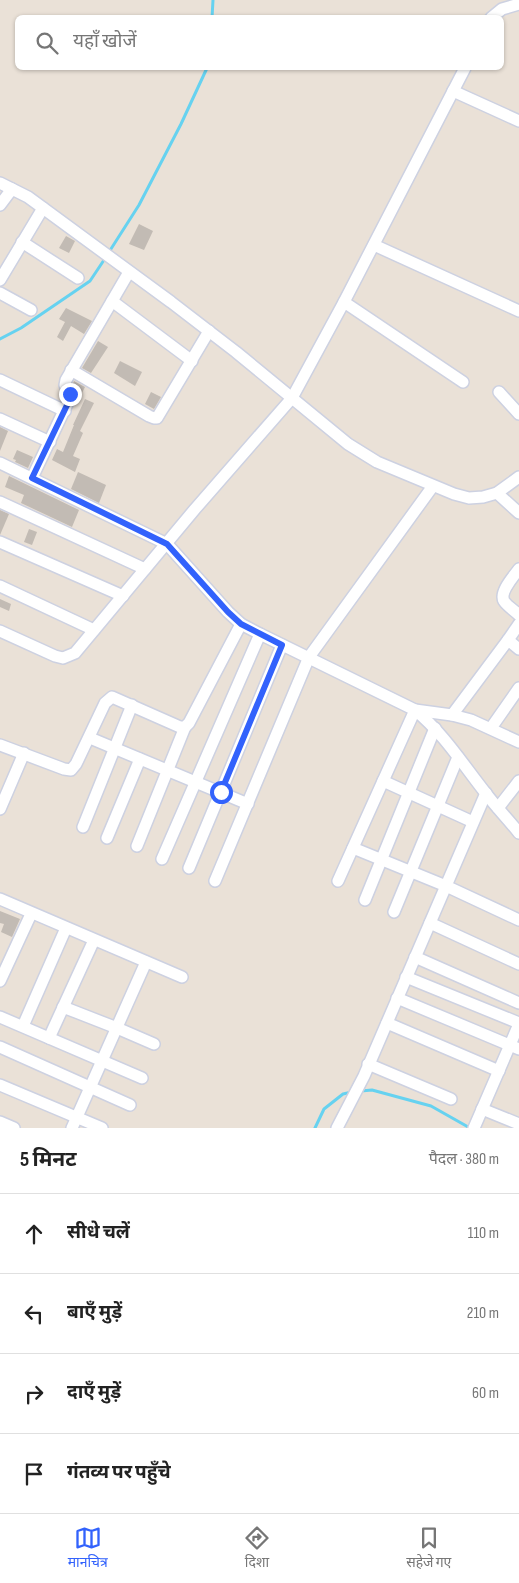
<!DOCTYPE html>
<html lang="hi">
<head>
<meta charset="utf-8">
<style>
	:root { --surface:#fff; --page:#f2f2f2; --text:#222; --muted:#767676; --line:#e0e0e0; --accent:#3262fc }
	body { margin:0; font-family:"Sofia Sans Condensed","Noto Sans Devanagari",sans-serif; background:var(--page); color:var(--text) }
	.stop { position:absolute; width:15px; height:15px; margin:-11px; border:4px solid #3262fc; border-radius:50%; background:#fff }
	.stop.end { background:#3262fc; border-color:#fff; box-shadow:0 1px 5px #0008 }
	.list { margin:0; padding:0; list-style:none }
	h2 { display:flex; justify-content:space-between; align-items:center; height:65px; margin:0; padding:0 20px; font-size:21px }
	h2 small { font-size:16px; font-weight:400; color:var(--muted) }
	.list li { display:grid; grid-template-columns:32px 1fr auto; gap:15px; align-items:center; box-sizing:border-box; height:80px; padding:0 20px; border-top:1px solid var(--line) }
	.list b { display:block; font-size:19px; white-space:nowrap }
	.list em { font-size:16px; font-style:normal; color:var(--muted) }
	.icon { flex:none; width:28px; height:28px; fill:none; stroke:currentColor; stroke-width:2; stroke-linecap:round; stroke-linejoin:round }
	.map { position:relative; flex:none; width:519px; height:1128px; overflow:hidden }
	.search { position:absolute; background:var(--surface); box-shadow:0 1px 4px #0004; left:15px; right:15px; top:15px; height:55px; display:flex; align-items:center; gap:12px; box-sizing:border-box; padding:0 18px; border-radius:8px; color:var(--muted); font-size:19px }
	.sheet { height:385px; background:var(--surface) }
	nav { display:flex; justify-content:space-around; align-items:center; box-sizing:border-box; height:70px; border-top:1px solid var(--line); background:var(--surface); font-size:14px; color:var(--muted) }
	nav a { display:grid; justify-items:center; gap:2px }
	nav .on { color:var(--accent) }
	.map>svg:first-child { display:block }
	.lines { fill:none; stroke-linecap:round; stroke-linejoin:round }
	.stream { stroke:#66d2f0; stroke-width:3 }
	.building { fill:#c2bbb4 }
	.street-casing { stroke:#cdd1e1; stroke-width:14 }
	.street { stroke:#fff; stroke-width:11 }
	.route { stroke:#3262fc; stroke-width:6 }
</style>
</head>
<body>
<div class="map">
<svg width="519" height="1128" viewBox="0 0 519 1128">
	<rect width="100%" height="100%" fill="#eae1d7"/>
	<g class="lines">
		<g class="stream">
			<path d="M212 18 213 0"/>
			<path d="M109 252 139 205 181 124 207 68"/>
			<path d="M0 339 21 328 90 281 106 257"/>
			<path d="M361 1091 372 1090 431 1106 470 1128"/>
			<path d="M315 1128 324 1109 343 1094 352 1092"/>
		</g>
	</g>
	<g class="building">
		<path d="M139 224 153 231 144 250 129 244Z"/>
		<path d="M66 236 75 241 69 253 59 248Z"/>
		<path d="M66 308 92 321 84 334 71 326 63 341 57 337 65 322 59 319Z"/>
		<path d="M98 341 108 347 91 373 82 368Z"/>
		<path d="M120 361 142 372 135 386 114 373Z"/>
		<path d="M74 381 85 387 81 395 77 393 73 384Z"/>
		<path d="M151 392 161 397 154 409 145 404Z"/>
		<path d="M85 399 94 403 80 431 83 433 73 456 80 459 75 472 52 460 57 449 63 452 74 425H73Z"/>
		<path d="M0 427 8 431 0 451Z"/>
		<path d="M17 450 33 457 28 468 15 462 16 460 13 459Z"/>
		<path d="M78 472 106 485 99 503 71 489Z"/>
		<path d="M9 476 79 510 72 527 21 503 24 495 5 487Z"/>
		<path d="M0 510 9 514 0 535Z"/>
		<path d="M29 529 37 532 32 545 24 542Z"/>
		<path d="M0 599 11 604 9 611 0 607Z"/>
		<path d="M0 911 20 919 12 937 1 932 4 924 0 923Z"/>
	</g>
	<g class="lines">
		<g class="street-casing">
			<g id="street">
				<path d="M491 18 502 9 519 4"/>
				<path d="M453 91 519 121"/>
				<path d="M0 183 12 189"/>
				<path d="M0 205 12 189 28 197 171 302 236 352 348 444 377 462 454 494 469 498 483 497 497 493 519 477"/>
				<path d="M22 242 78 278"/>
				<path d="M374 245 519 311"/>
				<path d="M0 280 43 208"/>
				<path d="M0 293 31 310"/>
				<path d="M112 301 192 361"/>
				<path d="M344 302 463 382"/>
				<path d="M71 370 149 416 154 418H157L209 331"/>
				<path d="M0 380 65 411"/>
				<path d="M499 392 519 414"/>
				<path d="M0 419 50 442"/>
				<path d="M0 463 167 544 228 612 241 624 260 634 415 710C443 733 462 763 484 791 495 806 508 819 519 833"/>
				<path d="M32 478 70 398V394L65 385 66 380 129 272"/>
				<path d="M497 493 519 513"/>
				<path d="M0 502 145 569"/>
				<path d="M0 542 123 596"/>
				<path d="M519 569C514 576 499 592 504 601 507 606 514 610 519 615"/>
				<path d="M0 586 94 630"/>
				<path d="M0 631 55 656 63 658 75 653 195 509 292 398 344 302 465 68"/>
				<path d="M508 640 519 624"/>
				<path d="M452 715 508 640 519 649"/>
				<path d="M491 728 519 688"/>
				<path d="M90 738 248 804"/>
				<path d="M0 745 64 769 71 770 76 764 105 703 112 697 180 727H185L189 723 241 624"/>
				<path d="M383 781 473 822"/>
				<path d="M498 808 519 781"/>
				<path d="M0 809 24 753"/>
				<path d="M83 827 132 705"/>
				<path d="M107 838 140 759"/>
				<path d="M137 846 185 727"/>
				<path d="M353 848 446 886 519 920"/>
				<path d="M162 859 260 634"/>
				<path d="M189 868 282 645"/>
				<path d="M215 881 309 657 433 486"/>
				<path d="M338 881 415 710 452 715 471 720 519 742"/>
				<path d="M0 899 182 977"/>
				<path d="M365 900 435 728"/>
				<path d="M394 912 458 757"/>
				<path d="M430 923 519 964"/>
				<path d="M415 957 519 1003"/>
				<path d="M406 977 519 1023"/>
				<path d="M0 981 31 914"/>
				<path d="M397 998 519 1049"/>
				<path d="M63 1007 117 1028 154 1044"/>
				<path d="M0 1017 142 1078"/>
				<path d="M387 1023 499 1071"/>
				<path d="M23 1026 66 928"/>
				<path d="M49 1038 94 940"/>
				<path d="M0 1047 130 1105"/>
				<path d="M368 1064 451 1099"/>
				<path d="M0 1085 102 1128"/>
				<path d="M482 1109 519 1124"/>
				<path d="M0 1122 14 1128"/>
				<path d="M72 1128 146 962"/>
				<path d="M337 1128 364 1076 486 793"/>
				<path d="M474 1128 519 1024"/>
			</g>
		</g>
		<use href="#street" class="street"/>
	</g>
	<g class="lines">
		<path class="route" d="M70 394 69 401 32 478 167 544 228 612 241 624 282 645 221 792"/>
	</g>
</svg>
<div class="stop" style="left:221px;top:792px"></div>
<div class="stop end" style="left:70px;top:394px"></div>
<div class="search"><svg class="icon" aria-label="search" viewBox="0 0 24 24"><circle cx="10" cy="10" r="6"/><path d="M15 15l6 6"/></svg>यहाँ खोजें</div>
</div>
<section class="sheet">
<h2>5 मिनट<small>पैदल · 380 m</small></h2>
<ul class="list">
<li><svg class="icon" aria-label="ahead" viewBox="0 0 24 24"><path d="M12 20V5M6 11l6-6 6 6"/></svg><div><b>सीधे चलें</b></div><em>110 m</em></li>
<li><svg class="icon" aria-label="left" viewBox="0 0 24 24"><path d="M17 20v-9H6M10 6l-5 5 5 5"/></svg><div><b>बाएँ मुड़ें</b></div><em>210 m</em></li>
<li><svg class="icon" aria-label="right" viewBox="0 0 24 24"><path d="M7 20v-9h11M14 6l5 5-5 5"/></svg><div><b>दाएँ मुड़ें</b></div><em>60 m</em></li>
<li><svg class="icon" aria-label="arrive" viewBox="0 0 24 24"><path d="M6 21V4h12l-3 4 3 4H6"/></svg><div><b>गंतव्य पर पहुँचे</b></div></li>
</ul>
</section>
<nav>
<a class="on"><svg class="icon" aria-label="map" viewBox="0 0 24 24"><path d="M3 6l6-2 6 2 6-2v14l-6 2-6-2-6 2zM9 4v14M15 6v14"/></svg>मानचित्र</a>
<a><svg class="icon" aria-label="directions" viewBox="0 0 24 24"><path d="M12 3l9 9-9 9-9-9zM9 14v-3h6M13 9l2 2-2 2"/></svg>दिशा</a>
<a><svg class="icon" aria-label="saved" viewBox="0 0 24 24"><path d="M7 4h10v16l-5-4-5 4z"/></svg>सहेजे गए</a>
</nav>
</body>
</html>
